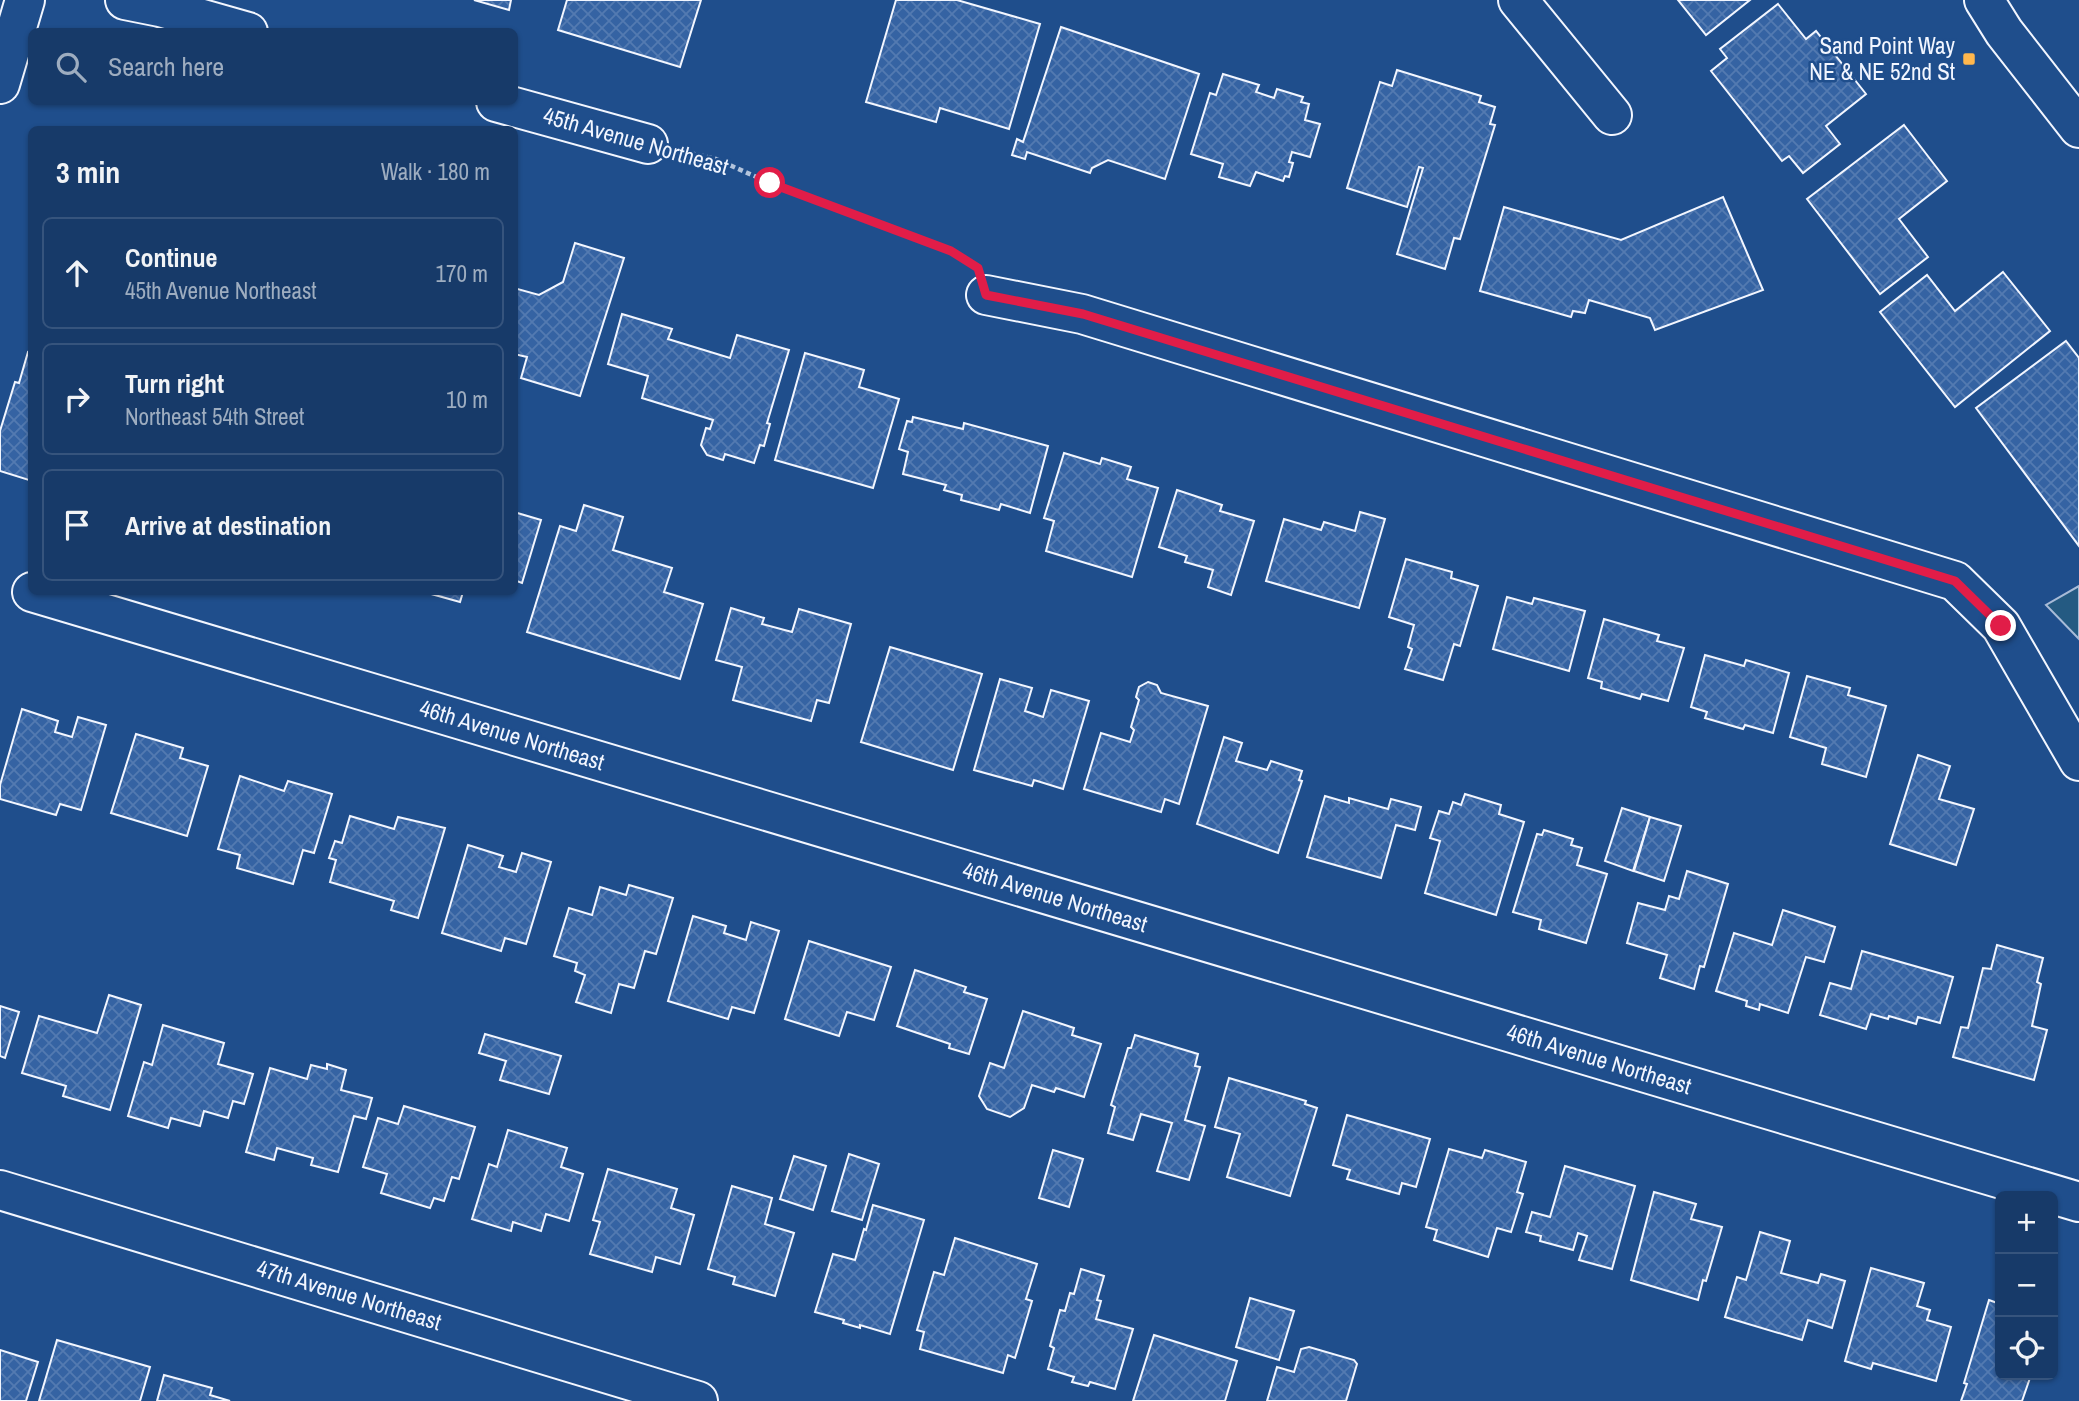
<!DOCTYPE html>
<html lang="en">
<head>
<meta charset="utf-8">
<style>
	:root { --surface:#173a69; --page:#20416f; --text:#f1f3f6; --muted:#9eadc0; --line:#36547d }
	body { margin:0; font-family:"Archivo Narrow",sans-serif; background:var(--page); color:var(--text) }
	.controls { position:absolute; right:21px; bottom:21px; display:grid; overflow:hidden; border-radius:10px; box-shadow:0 2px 5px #0004 }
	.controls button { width:63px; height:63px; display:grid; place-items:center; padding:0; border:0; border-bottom:2px solid var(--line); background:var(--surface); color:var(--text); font:35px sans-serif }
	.stop { position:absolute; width:21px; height:21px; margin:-16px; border:5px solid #e11d48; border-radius:50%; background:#fff }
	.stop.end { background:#e11d48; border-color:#fff; box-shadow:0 2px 7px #0008 }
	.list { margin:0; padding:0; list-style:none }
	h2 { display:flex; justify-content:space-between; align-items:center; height:91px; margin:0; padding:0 28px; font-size:30px }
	h2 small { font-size:23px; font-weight:400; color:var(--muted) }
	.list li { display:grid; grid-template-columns:46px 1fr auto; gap:21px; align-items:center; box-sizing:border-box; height:112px; margin:0 14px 14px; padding:0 14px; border:2px solid var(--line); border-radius:10px }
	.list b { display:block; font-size:26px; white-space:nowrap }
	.list p { margin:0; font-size:23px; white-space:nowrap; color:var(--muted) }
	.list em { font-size:23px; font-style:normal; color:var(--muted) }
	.icon { flex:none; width:38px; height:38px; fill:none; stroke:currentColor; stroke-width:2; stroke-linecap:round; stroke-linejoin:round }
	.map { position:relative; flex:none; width:2079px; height:1401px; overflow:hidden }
	.search { position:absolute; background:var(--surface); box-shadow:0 2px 5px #0004; left:28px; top:28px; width:490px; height:77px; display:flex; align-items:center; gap:18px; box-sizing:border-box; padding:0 24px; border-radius:10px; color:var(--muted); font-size:26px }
	.panel { position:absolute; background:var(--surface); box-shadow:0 2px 5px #0004; left:28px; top:126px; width:490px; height:469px; border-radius:10px }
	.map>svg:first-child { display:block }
	.grass { fill:#245a82; stroke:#a8bbd7; stroke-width:2 }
	.building { fill:url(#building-cross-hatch); stroke:#f2f6ff; stroke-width:2 }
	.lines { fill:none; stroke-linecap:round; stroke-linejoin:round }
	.minor-casing { stroke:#f2f6ff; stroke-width:42 }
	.major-casing { stroke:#f2f6ff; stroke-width:42 }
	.path { stroke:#b3c4dc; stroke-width:4.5; stroke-dasharray:5 3.5; stroke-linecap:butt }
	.minor { stroke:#1f4e8c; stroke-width:38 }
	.major { stroke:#1f4e8c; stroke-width:38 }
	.route { stroke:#e11d48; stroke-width:9 }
	.poi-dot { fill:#ffb74d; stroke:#1f4e8c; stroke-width:2.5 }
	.labels { text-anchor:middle; stroke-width:5; stroke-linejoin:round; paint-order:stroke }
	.poi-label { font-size:23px; fill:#f2f6ff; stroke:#1f4e8c; text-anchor:end }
	.street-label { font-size:23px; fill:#f2f6ff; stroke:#1f4e8c }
</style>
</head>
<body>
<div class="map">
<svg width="2079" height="1401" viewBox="0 0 2079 1401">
	<defs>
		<pattern id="building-cross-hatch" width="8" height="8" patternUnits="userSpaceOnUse" patternTransform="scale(1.75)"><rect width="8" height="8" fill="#3563a3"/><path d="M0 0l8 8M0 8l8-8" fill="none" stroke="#537ab1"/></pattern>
	</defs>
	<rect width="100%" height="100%" fill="#1f4e8c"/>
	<path class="grass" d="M2079 586V639L2046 605Z"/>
	<g class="building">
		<path d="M474 0H511L509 10Z"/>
		<path d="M567 0H701L680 67 558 30Z"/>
		<path d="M896 0H957L1040 24 1009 129 940 108 936 122 866 102Z"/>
		<path d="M1678 0H1750L1706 35Z"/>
		<path d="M1778 4 1806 39 1816 31 1866 94 1826 126 1840 144 1803 173 1789 156 1782 161 1711 71 1727 58 1720 49Z"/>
		<path d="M1061 27 1199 74 1165 179 1108 160 1092 168 1090 173 1027 152 1025 159 1012 155 1017 139 1023 142Z"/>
		<path d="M1397 70 1481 96 1479 102 1495 107 1490 124 1495 125 1460 239 1454 238 1445 269 1397 254 1423 168 1419 167 1407 207 1347 188 1380 82 1392 86Z"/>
		<path d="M1223 74 1259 85 1256 92 1274 98 1277 89 1303 97 1301 102 1309 104 1305 120 1320 124 1310 157 1292 152 1289 162 1293 163 1289 177 1285 176 1283 181 1256 172 1250 186 1219 177 1223 164 1191 154 1210 93 1216 95Z"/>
		<path d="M1904 125 1947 181 1899 219 1928 257 1880 294 1807 199Z"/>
		<path d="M1723 197 1763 290 1655 330 1650 318 1589 300 1585 313 1573 311 1571 317 1480 291 1504 207 1621 240Z"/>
		<path d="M575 243 624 258 580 396 521 378 527 357 514 354V288L539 295 563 282Z"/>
		<path d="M2003 272 2050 331 1955 407 1880 312 1927 275 1955 311Z"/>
		<path d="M622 314 672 329 668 339 730 358 737 335 789 350 767 423 770 424 764 446 760 445 754 463 725 454 723 460 707 455 701 445 706 428 710 429 713 420 642 398 648 376 608 364Z"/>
		<path d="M2066 341 2079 358V546L1976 408Z"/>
		<path d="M28 352 32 353V481L0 471V431L15 382 19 383Z"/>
		<path d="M805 353 864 370 859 387 899 399 873 488 775 460Z"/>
		<path d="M913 417 963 429 964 423 1048 446 1030 513 1001 504 999 510 961 500 962 495 944 490 946 485 903 474 908 452 899 449 907 421 912 422Z"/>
		<path d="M1064 453 1100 464 1102 458 1131 467 1127 479 1158 488 1132 577 1046 551 1054 521 1044 518Z"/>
		<path d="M1177 490 1222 505 1220 511 1254 521 1231 595 1208 587 1213 570 1185 562 1187 556 1159 547Z"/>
		<path d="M584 505 623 517 613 550 672 568 664 592 703 604 680 679 527 632 560 526 576 531Z"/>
		<path d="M514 512 541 520 522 583 514 580Z"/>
		<path d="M1360 512 1385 519 1359 608 1266 581 1284 519 1321 530 1324 522 1355 531Z"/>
		<path d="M1406 559 1452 572 1451 578 1478 586 1460 646 1454 644 1443 680 1405 669 1412 649 1408 647 1414 625 1389 617Z"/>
		<path d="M424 592H463L460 602Z"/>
		<path d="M1507 597 1532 604 1534 598 1585 611 1569 671 1493 649Z"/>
		<path d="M731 608 764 618 762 624 792 632 799 609 851 624 829 703 817 700 811 721 733 700 742 667 716 660Z"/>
		<path d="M1604 619 1659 635 1657 641 1684 648 1668 701 1642 694 1640 699 1601 688 1602 682 1588 678Z"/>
		<path d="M890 647 982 674 953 770 861 742Z"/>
		<path d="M1705 655 1744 666 1746 660 1789 673 1773 733 1745 725 1743 729 1705 718 1707 712 1691 707Z"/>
		<path d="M1807 676 1850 688 1848 695 1886 706 1866 777 1822 764 1826 748 1790 737Z"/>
		<path d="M1000 679 1032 688 1025 711 1043 717 1051 690 1089 701 1063 789 1034 780 1032 786 974 770Z"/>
		<path d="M1148 682 1157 685 1161 693 1208 706 1179 804 1165 799 1161 812 1084 789 1101 733 1130 742 1134 730 1131 727 1139 700 1136 697 1139 687Z"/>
		<path d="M22 709 58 721 55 732 72 737 78 717 106 725 81 810 60 804 56 815 0 799V785Z"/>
		<path d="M136 734 183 748 180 758 208 766 187 836 111 813Z"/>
		<path d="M1224 737 1242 743 1236 761 1267 770 1271 761 1302 771 1299 780 1302 781 1278 853 1197 824Z"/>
		<path d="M1918 755 1950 766 1939 799 1974 809 1956 865 1890 844Z"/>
		<path d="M240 776 284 791 288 781 332 794 314 853 303 850 293 884 237 868 240 855 218 849Z"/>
		<path d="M1465 794 1501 805 1499 814 1524 822 1496 915 1425 893 1440 841 1430 838 1439 811 1449 814 1453 802 1461 805Z"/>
		<path d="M1325 796 1349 803V798L1388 809 1391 799 1421 807 1415 830 1396 825 1381 878 1307 857Z"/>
		<path d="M1622 808 1650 817 1633 871 1605 861Z"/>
		<path d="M350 816 394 829 398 817 445 828 418 918 391 910 394 901 330 882 336 860 329 858 335 841 342 843Z"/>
		<path d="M1650 817 1681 826 1664 881 1634 871Z"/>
		<path d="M1544 830 1573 839 1571 845 1582 848 1577 865 1607 874 1586 943 1539 929 1541 920 1513 912 1537 834 1542 835Z"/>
		<path d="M468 845 503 856 499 867 516 872 522 853 551 862 526 944 505 938 501 951 442 933Z"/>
		<path d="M1687 871 1728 884 1704 967 1700 966 1694 989 1660 978 1667 955 1627 943 1638 903 1665 910 1669 896 1679 899Z"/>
		<path d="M629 885 673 898 656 954 645 951 634 988 619 984 611 1013 576 1002 585 975 575 971 577 963 554 956 569 908 592 915 600 887 626 895Z"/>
		<path d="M1783 910 1835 927 1824 962 1806 957 1788 1013 1760 1004 1759 1010 1746 1006 1747 1001 1716 991 1734 933 1772 945Z"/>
		<path d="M693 916 726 926 724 933 746 940 751 922 779 931 754 1013 732 1007 728 1019 668 1001Z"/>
		<path d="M809 941 891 967 874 1020 847 1012 839 1036 785 1019Z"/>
		<path d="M1997 945 2043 958 2037 982 2041 984 2032 1026 2047 1030 2034 1080 1953 1057 1961 1027 1968 1028 1983 968 1991 969Z"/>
		<path d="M1862 951 1953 977 1940 1023 1918 1017 1916 1024 1889 1016 1888 1019 1871 1014 1866 1029 1820 1015 1830 983 1851 989Z"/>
		<path d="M915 970 966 987 964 992 987 999 969 1054 949 1048 950 1044 897 1026Z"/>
		<path d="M109 995 141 1005 110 1110 63 1096 66 1086 22 1073 39 1016 97 1033Z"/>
		<path d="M0 1006 19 1012 5 1058 0 1056Z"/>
		<path d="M1023 1011 1074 1028 1072 1035 1101 1044 1084 1097 1056 1088 1054 1092 1032 1085 1024 1108 1010 1117 987 1109 979 1096 990 1063 1004 1068Z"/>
		<path d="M163 1025 224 1043 218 1064 253 1074 244 1104 233 1101 228 1118 204 1111 200 1126 171 1118 168 1128 128 1116 144 1062 152 1065Z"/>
		<path d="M485 1034 561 1056 549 1094 500 1080 506 1061 479 1053Z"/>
		<path d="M1135 1035 1198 1054 1195 1066 1200 1067 1185 1120 1205 1126 1189 1180 1157 1171 1172 1123 1141 1114 1133 1140 1108 1133 1115 1107 1111 1105 1128 1048H1131Z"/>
		<path d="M327 1064 346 1070 341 1090 372 1098 366 1119 354 1116 338 1172 311 1165 313 1158 277 1148 274 1160 246 1152 270 1068 307 1079 311 1065 327 1069Z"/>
		<path d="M1229 1078 1306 1101 1305 1104 1317 1108 1290 1196 1227 1177 1240 1134 1215 1127Z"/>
		<path d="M404 1106 475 1127 459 1179 452 1177 444 1201 434 1198 430 1208 381 1193 387 1174 363 1167 378 1118 398 1124Z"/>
		<path d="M1347 1115 1430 1139 1416 1187 1402 1183 1399 1194 1347 1179 1350 1170 1333 1165Z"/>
		<path d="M508 1130 567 1148 561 1167 583 1174 569 1221 546 1214 541 1231 513 1222 511 1231 472 1219 489 1164 497 1167Z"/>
		<path d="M1449 1149 1482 1158 1485 1150 1526 1162 1517 1192 1523 1194 1511 1232 1497 1228 1488 1257 1434 1240 1437 1230 1426 1227Z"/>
		<path d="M1053 1150 1083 1159 1069 1207 1039 1198Z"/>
		<path d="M849 1154 879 1164 862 1220 832 1211Z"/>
		<path d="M794 1156 826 1166 813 1210 780 1199Z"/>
		<path d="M1565 1166 1635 1186 1612 1269 1579 1260 1587 1236 1578 1233 1573 1250 1540 1241 1541 1236 1526 1232 1532 1212 1550 1217Z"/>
		<path d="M608 1169 677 1189 671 1208 694 1215 680 1264 656 1257 652 1272 590 1254 600 1222 593 1220Z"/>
		<path d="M732 1186 772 1198 765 1224 794 1233 775 1296 733 1284 735 1277 708 1269Z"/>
		<path d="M1654 1192 1696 1204 1691 1219 1722 1227 1706 1281 1703 1280 1698 1300 1631 1280Z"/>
		<path d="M873 1205 924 1220 890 1334 860 1325V1328L843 1323 844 1320 815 1312 833 1254 855 1260 864 1229 866 1230Z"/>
		<path d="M1760 1232 1790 1241 1781 1273 1818 1283 1821 1274 1845 1281 1832 1328 1808 1320 1802 1340 1725 1317 1737 1277 1746 1280Z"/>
		<path d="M955 1238 1037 1264 1026 1299 1032 1301 1015 1358 1008 1355 1003 1373 920 1349 924 1332 917 1330 934 1272 944 1275Z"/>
		<path d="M1871 1268 1924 1283 1917 1306 1930 1310 1927 1320 1951 1327 1936 1381 1873 1363 1871 1369 1845 1361Z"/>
		<path d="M1081 1269 1104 1276 1097 1300 1101 1301 1096 1319 1133 1329 1115 1389 1090 1382 1088 1386 1072 1382 1074 1377 1048 1369 1054 1348 1050 1346 1060 1310 1065 1311 1070 1293 1074 1294Z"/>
		<path d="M1250 1298 1294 1311 1279 1360 1236 1347Z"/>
		<path d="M1989 1300 2000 1304V1375H2031L2022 1401H1961L1967 1384 1964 1383Z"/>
		<path d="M1154 1335 1237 1361 1225 1401H1133Z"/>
		<path d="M57 1340 150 1367 140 1401H39Z"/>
		<path d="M1309 1347 1354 1360 1357 1364 1346 1401H1267L1277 1367 1294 1372 1301 1349Z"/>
		<path d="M0 1350 38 1362 26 1401H0Z"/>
		<path d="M164 1375 212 1388 210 1395 230 1401H157Z"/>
	</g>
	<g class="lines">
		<g class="minor-casing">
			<g id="minor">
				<path d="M125 0 160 7 248 32"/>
				<path d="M1518 0 1612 115"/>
				<path d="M0 84 25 0"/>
				<path d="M496 102 648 144"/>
				<path d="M986 295 1082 314 1955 581 2001 626 2079 761"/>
				<path d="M32 592 2079 1202"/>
				<path d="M0 1190 698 1401"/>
			</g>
		</g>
		<g class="major-casing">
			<path id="major" d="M1984 0 2004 32 2079 128"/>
		</g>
		<path class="path" d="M690 153 716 159 770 183 951 251 962 258"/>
		<use href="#minor" class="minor"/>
		<use href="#major" class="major"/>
	</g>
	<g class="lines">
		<path class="route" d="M770 183 951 251 978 268 986 295 1083 314 1955 581 2001 626"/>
	</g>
	<rect class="poi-dot" x="1962" y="52" width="14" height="14" rx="3.5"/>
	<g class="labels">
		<g class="poi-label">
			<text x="1955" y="54">Sand Point Way<tspan x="1955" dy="26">NE &amp; NE 52nd St</tspan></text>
		</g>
		<g class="street-label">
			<text transform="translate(636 141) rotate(16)" y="8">45th Avenue Northeast</text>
			<text transform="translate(512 735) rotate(17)" y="8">46th Avenue Northeast</text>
			<text transform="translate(1055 897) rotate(17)" y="8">46th Avenue Northeast</text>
			<text transform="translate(1599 1059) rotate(17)" y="8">46th Avenue Northeast</text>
			<text transform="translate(349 1295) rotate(17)" y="8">47th Avenue Northeast</text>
		</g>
	</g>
</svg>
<div class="controls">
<button>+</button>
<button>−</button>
<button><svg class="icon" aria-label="locate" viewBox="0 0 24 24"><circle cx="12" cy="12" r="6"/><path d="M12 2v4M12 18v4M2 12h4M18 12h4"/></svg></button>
</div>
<div class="stop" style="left:770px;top:183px"></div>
<div class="stop end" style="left:2001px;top:626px"></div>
<div class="search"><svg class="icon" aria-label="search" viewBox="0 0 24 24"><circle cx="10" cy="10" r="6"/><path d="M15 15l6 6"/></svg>Search here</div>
<section class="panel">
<h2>3 min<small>Walk · 180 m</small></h2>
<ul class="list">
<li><svg class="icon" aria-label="ahead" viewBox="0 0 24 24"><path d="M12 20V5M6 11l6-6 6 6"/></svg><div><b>Continue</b><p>45th Avenue Northeast</p></div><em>170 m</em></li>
<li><svg class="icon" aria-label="right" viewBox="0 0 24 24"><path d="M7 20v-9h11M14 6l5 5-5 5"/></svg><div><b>Turn right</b><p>Northeast 54th Street</p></div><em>10 m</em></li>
<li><svg class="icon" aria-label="arrive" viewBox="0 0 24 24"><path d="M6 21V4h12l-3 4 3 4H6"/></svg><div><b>Arrive at destination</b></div></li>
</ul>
</section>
</div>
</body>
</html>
